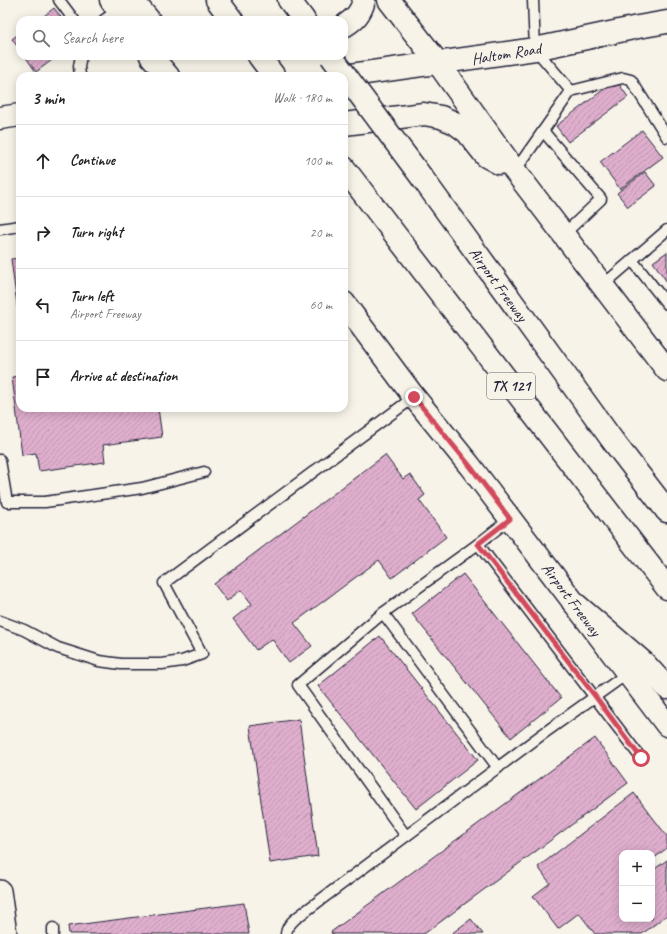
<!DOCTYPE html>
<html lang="en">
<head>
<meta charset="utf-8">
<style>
	:root { --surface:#fff; --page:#f2f2f2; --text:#222; --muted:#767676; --line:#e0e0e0 }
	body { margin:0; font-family:Caveat,sans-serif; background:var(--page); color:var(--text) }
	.controls { position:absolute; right:12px; bottom:12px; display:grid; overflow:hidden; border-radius:8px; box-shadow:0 2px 10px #0003 }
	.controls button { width:36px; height:36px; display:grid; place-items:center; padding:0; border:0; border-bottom:1px solid var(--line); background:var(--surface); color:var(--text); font:20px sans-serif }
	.stop { position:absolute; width:12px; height:12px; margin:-9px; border:3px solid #d1495b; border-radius:50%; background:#fff }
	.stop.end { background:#d1495b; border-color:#fff; box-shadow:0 1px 4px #0008 }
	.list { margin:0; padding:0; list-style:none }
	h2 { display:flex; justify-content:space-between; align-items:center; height:52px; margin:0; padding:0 16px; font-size:17px }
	h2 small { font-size:13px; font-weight:400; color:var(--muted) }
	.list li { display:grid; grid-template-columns:26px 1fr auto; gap:12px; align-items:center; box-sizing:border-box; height:72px; padding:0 16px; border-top:1px solid var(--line) }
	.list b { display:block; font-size:15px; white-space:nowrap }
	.list p { margin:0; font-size:13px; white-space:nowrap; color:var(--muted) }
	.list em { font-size:13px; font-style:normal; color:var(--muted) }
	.icon { flex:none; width:22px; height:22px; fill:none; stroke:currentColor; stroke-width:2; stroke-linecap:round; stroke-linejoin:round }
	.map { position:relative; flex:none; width:667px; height:934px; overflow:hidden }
	.search { position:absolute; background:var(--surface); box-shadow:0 2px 10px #0003; left:16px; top:16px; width:332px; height:44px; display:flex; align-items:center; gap:10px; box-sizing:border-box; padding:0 14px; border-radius:12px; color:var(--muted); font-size:15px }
	.panel { position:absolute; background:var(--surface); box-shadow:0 2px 10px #0003; left:16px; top:72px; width:332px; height:340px; border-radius:12px }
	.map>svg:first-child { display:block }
	.building { fill:url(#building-hatch); stroke:#22223b }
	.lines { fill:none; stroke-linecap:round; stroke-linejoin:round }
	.service-casing { stroke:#22223b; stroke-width:13 }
	.minor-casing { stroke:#22223b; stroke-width:24 }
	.tertiary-casing { stroke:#22223b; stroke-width:25 }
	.secondary-casing { stroke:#22223b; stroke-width:25 }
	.motorway-casing { stroke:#22223b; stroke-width:25 }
	.service { stroke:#f7f3e8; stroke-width:10 }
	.minor { stroke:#f7f3e8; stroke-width:21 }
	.tertiary { stroke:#f7f3e8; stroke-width:22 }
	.secondary { stroke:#f7f3e8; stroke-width:22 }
	.motorway { stroke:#f7f3e8; stroke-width:22 }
	.motorway-bridge-casing { stroke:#22223b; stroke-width:25; stroke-linecap:butt }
	.motorway-bridge { stroke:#f7f3e8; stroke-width:22 }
	.route { stroke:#d1495b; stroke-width:5 }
	.labels { text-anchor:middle; stroke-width:4; stroke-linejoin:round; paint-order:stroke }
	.shield { fill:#f7f3e8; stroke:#62616f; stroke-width:1 }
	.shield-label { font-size:15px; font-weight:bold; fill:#22223b }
	.street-label { font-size:16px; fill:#22223b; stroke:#f7f3e8 }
</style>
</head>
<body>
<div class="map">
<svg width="667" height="934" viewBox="0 0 667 934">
	<defs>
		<pattern id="building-hatch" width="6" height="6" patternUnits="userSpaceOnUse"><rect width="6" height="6" fill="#dfaecd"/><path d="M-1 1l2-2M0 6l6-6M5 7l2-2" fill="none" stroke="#bf95b1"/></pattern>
	</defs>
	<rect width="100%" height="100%" fill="#f7f3e8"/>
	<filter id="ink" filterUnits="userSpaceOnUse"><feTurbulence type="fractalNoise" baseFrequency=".025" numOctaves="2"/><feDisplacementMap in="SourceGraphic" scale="8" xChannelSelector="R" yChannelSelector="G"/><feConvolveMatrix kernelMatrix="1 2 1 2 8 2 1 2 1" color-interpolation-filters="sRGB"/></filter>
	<g filter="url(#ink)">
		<g class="building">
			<path d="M54 8 63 20H39Z"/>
			<path d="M20 33V50L12 39Z"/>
			<path d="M25 56H55L56 57 36 72Z"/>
			<path d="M616 80 628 97 568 142 556 126Z"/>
			<path d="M642 130 663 157 620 189 600 162Z"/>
			<path d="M645 172 656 186 628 207 617 193Z"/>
			<path d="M667 252V282L653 262Z"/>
			<path d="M20 258V327L11 259Z"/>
			<path d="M20 376V408H158L162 437 103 445 105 462 39 471 36 453 22 455 12 377Z"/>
			<path d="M385 455 403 479 410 474 425 495 419 500 446 537 392 578 379 560 294 623 312 646 289 663 272 639 256 650 233 619 252 604 241 590 227 601 214 584Z"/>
			<path d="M463 574 561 698 511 738 412 614Z"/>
			<path d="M380 636 478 760 416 809 318 686Z"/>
			<path d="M299 719 318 856 270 863 250 726Z"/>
			<path d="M595 738 628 783 424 934H332L331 932Z"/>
			<path d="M634 793 667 836V848L652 860V853H622V919H652V871L667 860V915L642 934H595L579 913 558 929 533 896 550 883 538 867Z"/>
			<path d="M244 903 249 934H69L68 926Z"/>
			<path d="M471 919 483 934H451Z"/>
		</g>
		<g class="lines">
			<g class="service-casing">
				<g id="service">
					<path d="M59 0 74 20"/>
					<path d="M533 0 535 49 571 91 623 78 631 80 667 137"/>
					<path d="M104 20 118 10"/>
					<path d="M80 76 79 66 81 56"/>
					<path d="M543 131 601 199 563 235"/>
					<path d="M515 171 571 91"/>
					<path d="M0 229 20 226"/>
					<path d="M632 260 667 304"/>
					<path d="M602 286 667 230"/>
					<path d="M0 460 7 502H45L142 488 204 472"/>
					<path d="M510 519 478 544 641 758"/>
					<path d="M478 544 383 613 498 768"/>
					<path d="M383 613 298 685 406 836"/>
					<path d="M0 621 24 630 58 648 99 661 121 664H162L182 661 202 654 164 583 414 397"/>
					<path d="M53 928V934"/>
					<path d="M286 934C287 923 299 916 307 910L540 736 628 673"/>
				</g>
			</g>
			<g class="minor-casing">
				<path id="minor" d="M0 891 6 934"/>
			</g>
			<g class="tertiary-casing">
				<path id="tertiary" d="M0 118 20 115"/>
			</g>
			<g class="secondary-casing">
				<g id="secondary">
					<path d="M111 0 125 20"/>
					<path d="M132 0 149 20"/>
					<path d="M389 0 438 63 515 171 667 370"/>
					<path d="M344 26C355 19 361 13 364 0"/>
					<path d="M151 56 168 76"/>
					<path d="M344 76 535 49 638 27 667 22"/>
					<path d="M344 124 424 114 441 117 455 123 467 132 486 156 499 163"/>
					<path d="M344 303 414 397 470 466 667 725"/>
				</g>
			</g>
			<g class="motorway-casing">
				<g id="motorway">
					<path d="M217 0 232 20"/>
					<path d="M289 0 304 20"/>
					<path d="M259 56 274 76"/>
					<path d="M344 168 667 588"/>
					<path d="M423 179 613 441 667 511"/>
					<path d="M573 602 644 663 667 688"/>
				</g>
			</g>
			<use href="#service" class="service"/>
			<use href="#minor" class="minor"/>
			<use href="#tertiary" class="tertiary"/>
			<use href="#secondary" class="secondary"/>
			<use href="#motorway" class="motorway"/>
			<g class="motorway-bridge-casing">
				<path id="motorway-bridge" d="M331 56 423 179"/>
			</g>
			<use href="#motorway-bridge" class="motorway-bridge"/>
		</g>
	</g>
	<g class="lines" filter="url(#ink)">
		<path class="route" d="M414 397 470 466 510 519 478 544 595 696 641 758"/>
	</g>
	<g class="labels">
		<rect class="shield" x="487" y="373" width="48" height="26" rx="3"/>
		<g class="shield-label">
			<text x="511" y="391">TX 121</text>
		</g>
		<g class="street-label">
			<text transform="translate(506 53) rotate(-9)" y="6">Haltom Road</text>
			<text transform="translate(499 284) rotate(54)" y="6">Airport Freeway</text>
			<text transform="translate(572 599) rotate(53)" y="6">Airport Freeway</text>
		</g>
	</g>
</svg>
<div class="controls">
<button>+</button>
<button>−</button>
</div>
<div class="stop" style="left:641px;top:758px"></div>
<div class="stop end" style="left:414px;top:397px"></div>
<div class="search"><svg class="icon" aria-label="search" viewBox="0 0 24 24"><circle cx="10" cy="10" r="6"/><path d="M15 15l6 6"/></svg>Search here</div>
<section class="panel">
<h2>3 min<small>Walk · 180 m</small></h2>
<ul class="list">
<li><svg class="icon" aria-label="ahead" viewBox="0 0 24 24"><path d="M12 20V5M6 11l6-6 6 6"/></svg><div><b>Continue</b></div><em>100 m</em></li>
<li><svg class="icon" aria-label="right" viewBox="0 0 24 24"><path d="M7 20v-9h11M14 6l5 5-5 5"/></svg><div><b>Turn right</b></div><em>20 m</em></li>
<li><svg class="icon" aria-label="left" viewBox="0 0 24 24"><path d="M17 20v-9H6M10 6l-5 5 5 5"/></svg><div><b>Turn left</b><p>Airport Freeway</p></div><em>60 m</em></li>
<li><svg class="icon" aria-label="arrive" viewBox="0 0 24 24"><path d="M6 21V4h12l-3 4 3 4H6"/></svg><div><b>Arrive at destination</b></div></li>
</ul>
</section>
</div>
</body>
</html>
